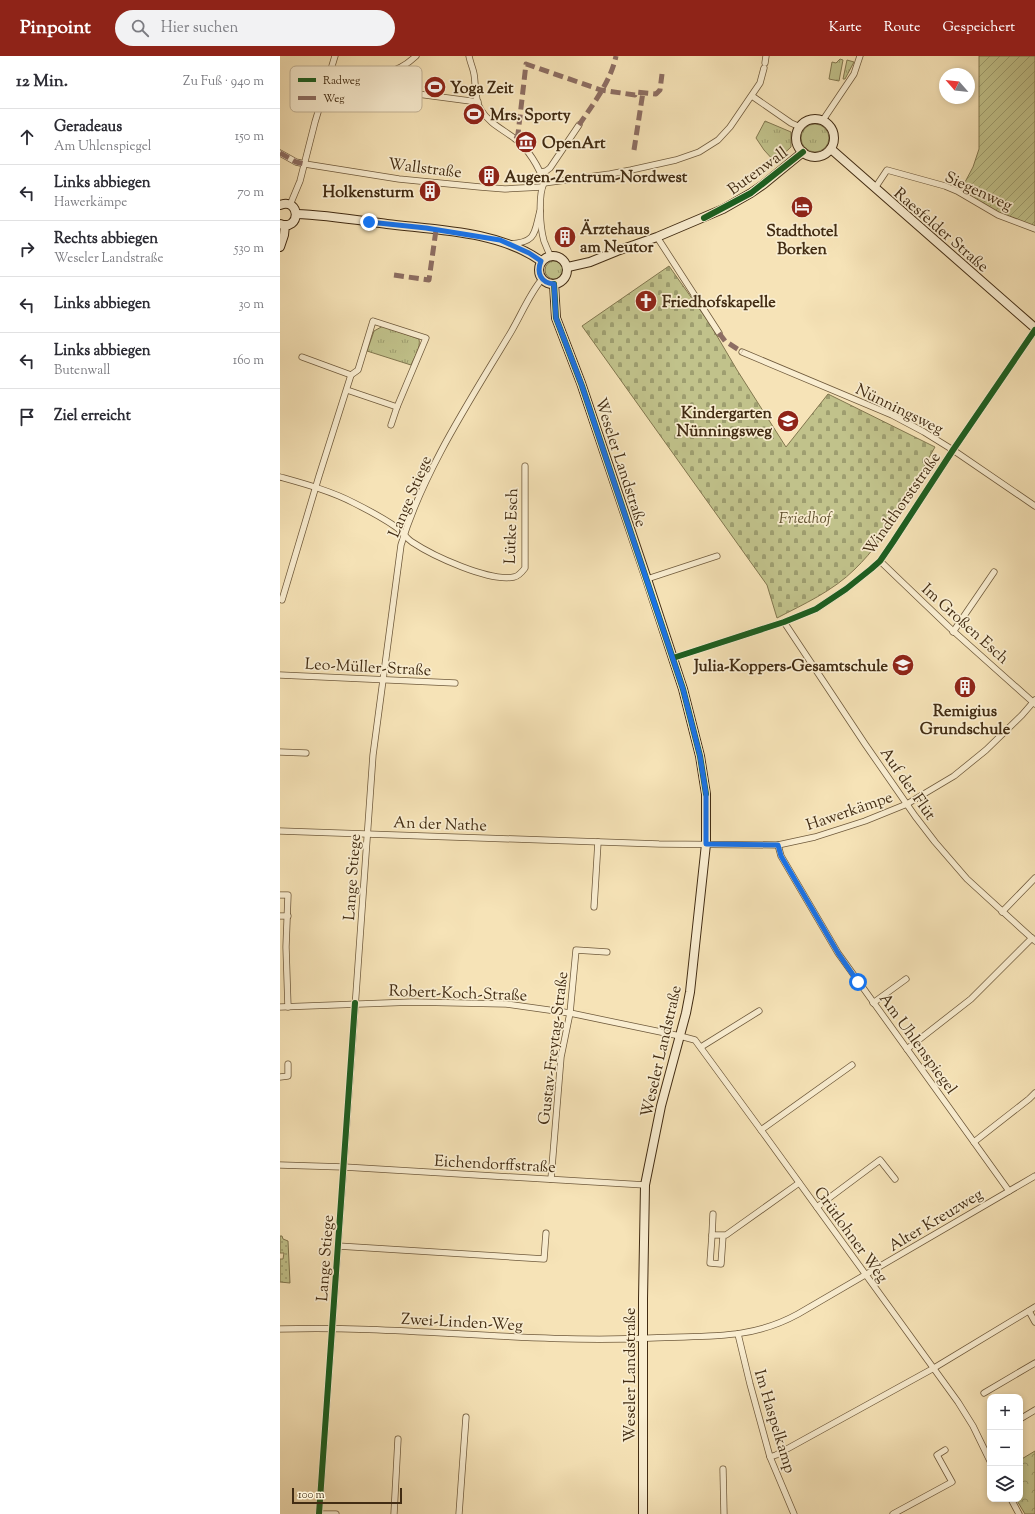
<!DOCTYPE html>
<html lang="de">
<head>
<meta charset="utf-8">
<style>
	:root { --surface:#fff; --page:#f2f2f3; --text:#2b2b33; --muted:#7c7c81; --line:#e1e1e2; --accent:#8f2418 }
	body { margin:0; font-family:"Sorts Mill Goudy",serif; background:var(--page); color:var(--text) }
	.controls { position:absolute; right:12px; bottom:12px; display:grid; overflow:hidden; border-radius:8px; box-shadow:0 2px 6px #0003 }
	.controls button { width:36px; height:36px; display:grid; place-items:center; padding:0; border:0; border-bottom:1px solid var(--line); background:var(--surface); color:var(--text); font:20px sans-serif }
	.compass { position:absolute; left:659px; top:12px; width:36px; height:36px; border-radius:50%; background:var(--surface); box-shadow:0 2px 6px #0003; rotate:298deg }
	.scale { position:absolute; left:12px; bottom:10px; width:110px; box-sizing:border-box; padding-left:4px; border:2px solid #422c13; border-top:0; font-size:11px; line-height:14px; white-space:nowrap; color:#422c13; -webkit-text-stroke:3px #f9edd0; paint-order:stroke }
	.stop { position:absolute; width:12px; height:12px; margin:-9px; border:3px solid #1a73e8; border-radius:50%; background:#fff }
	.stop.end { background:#1a73e8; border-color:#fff; box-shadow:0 1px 4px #0008 }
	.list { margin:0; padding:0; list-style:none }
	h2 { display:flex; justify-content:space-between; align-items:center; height:52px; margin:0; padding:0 16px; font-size:17px }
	h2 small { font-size:13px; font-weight:400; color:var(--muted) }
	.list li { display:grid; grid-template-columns:26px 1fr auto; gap:12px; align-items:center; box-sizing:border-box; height:56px; padding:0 16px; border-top:1px solid var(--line) }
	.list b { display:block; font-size:15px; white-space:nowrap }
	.list p { margin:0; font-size:13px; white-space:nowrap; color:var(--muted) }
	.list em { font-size:13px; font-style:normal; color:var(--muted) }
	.icon { flex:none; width:22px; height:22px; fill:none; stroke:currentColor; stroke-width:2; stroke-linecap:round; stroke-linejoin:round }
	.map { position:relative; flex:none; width:755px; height:1458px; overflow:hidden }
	header { display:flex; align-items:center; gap:24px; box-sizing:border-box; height:56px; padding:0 20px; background:var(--accent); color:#fff }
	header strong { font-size:19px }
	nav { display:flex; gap:22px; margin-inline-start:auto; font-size:14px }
	.search { width:280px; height:36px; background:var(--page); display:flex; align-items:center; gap:10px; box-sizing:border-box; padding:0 14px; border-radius:22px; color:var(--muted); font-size:15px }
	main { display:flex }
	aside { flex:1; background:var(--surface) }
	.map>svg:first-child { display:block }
	.grass { fill:url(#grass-tufts); stroke:#82774f }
	.forest { fill:url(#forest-crowns); stroke:#82774f }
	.cemetery { fill:url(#cemetery-stones); stroke:#82774f }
	.park { fill:url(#park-dots); stroke:#82774f }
	.garden { fill:url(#garden-furrows); stroke:#82774f }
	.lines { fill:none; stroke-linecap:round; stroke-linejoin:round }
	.street-casing { stroke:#6f5a3c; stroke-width:7 }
	.secondary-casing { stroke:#422c13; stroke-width:10 }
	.street { stroke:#f9edd0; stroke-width:5.5 }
	.secondary { stroke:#f9edd0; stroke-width:8 }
	.quiet { stroke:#8d6e63; stroke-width:5; stroke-dasharray:10 5; stroke-linecap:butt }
	.cycleway-casing { stroke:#f9edd0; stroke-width:8 }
	.cycleway { stroke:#1b5e20; stroke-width:6 }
	.route { stroke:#1a73e8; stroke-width:5 }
	.labels { text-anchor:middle; stroke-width:3.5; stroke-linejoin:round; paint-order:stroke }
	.poi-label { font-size:16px; font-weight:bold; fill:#422c13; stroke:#f9edd0; text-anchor:start }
	.street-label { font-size:16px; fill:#422c13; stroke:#f9edd0 }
	.park-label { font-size:16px; font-style:italic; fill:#625231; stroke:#f9edd0 }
	.key { fill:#f9edd0; stroke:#c2b397; stroke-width:1 }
	.key-label { font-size:11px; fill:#422c13 }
</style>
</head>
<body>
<header>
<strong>Pinpoint</strong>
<div class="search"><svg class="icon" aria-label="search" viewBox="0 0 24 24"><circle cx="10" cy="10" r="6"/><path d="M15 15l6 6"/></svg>Hier suchen</div>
<nav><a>Karte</a><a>Route</a><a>Gespeichert</a></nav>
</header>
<main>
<aside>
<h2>12 Min.<small>Zu Fuß · 940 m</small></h2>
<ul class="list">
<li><svg class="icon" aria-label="ahead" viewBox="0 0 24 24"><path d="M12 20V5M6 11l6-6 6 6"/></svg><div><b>Geradeaus</b><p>Am Uhlenspiegel</p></div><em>150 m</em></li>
<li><svg class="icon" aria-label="left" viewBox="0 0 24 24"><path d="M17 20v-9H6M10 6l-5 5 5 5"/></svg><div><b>Links abbiegen</b><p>Hawerkämpe</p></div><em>70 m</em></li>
<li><svg class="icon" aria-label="right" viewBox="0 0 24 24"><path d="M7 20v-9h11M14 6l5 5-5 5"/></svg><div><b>Rechts abbiegen</b><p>Weseler Landstraße</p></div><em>530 m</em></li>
<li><svg class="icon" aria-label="left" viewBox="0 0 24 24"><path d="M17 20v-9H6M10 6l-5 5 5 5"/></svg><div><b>Links abbiegen</b></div><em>30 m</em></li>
<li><svg class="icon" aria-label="left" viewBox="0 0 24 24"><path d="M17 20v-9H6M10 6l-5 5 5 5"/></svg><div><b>Links abbiegen</b><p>Butenwall</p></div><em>160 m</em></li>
<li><svg class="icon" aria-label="arrive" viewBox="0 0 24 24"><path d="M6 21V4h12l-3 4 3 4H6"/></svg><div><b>Ziel erreicht</b></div></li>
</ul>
</aside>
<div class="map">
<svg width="755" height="1458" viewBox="0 0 755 1458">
	<defs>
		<pattern id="grass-tufts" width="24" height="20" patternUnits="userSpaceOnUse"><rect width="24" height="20" fill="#c1c28b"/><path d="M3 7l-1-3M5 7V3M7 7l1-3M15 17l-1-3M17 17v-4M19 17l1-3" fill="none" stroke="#9e9e70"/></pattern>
		<pattern id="forest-crowns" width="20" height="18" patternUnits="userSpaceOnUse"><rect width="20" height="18" fill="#c1c28b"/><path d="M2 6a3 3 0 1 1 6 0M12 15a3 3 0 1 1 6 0" fill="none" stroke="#9e9e70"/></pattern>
		<pattern id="cemetery-stones" width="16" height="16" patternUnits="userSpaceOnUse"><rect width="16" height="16" fill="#c1c28b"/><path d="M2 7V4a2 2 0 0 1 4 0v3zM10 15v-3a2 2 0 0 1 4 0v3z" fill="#9e9e70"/></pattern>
		<pattern id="park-dots" width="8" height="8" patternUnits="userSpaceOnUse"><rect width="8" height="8" fill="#c1c28b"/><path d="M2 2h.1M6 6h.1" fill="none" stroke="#9e9e70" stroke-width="1.8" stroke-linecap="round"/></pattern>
		<pattern id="garden-furrows" width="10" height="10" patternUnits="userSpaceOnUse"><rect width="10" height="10" fill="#c1c28b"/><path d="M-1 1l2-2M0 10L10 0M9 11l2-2" fill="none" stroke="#9e9e70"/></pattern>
	</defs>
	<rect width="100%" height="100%" fill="#f6e3b7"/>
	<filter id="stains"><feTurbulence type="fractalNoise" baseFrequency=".005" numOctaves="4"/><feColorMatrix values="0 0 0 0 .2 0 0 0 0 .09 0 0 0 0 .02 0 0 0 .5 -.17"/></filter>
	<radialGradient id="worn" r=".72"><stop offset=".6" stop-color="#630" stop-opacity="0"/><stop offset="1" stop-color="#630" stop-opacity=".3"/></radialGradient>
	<g class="grass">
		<path d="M560 3 563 4 559 25 549 23 552 6 556 7Z"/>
		<path d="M567 4 574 6 565 23H563Z"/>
		<path d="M485 65 511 76V91L495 106 484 94 476 82Z"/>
		<circle cx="535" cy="82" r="14"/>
		<circle cx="274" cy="214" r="9"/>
		<path d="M103 270 139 283C141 291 134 302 131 309L87 295 94 275Z"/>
	</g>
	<path class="forest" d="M755 1395V1458H745L736 1443H740V1404Z"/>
	<path class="cemetery" d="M389 210 430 268 457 314 506 391 548 338 655 391C631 433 610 479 575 513 553 535 524 548 497 562L487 529 302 270Z"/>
	<path class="park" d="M0 1180H2L3 1183 8 1185 10 1227 0 1226V1203H3L4 1197H0Z"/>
	<path class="garden" d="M699 0H755V171L718 156 687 139 689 134 684 128 693 111 699 93Z"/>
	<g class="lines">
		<g class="street-casing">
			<g id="street">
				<path d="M189 0C190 6 193 12 194 18 196 29 194 44 201 54 209 67 222 73 234 82 247 91 260 112 264 127 258 139 260 171 264 185 266 190 268 195 270 199"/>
				<path d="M485 7 486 0"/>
				<path d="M52 15C59 17 67 16 74 17 99 19 116 19 136 0"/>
				<path d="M94 19 110 29 130 37 198 46"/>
				<path d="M472 40 511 67 520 71"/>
				<path d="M543 64 574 18 580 0"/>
				<path d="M0 97 16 106 25 108 119 123 200 131 225 133 262 131"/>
				<path d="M262 116 266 115 270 112 299 69"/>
				<path d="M264 127 330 118 351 114 396 104 419 96 438 84 450 71 480 27 484 12"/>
				<path d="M595 132 607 114 665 130 677 135 718 159 755 173"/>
				<path d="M10 149 20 125 35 66 55 0"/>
				<path d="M377 181 439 277"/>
				<path d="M230 188C257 186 254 177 260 155"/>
				<path d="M462 296 612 359 644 376 673 394 755 450"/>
				<path d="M22 301 71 319"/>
				<path d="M111 369 117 351"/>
				<path d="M0 421C25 428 51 435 74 447 88 454 103 462 116 471 122 475 126 482 132 486 153 500 209 526 234 521 239 520 242 516 245 512V410"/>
				<path d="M600 505 671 573 755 648"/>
				<path d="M367 523 437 500"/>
				<path d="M2 544 39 420 71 319 78 314 93 265 146 282 117 351 67 334"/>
				<path d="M504 566 585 688 635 760 655 786 687 823 755 885"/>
				<path d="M673 576 714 516"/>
				<path d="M393 602 504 566 536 553 566 533 591 513 600 505 613 486 673 394 755 274"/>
				<path d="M0 619 175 627"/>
				<path d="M0 696 26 697"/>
				<path d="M0 775 379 788 498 789 535 781 585 765 627 748 674 720 706 694 742 659 755 644"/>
				<path d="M498 789 501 800 558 897 729 1135"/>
				<path d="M0 839H8L6 891 8 951"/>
				<path d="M314 851 318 786"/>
				<path d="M722 856 755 822"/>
				<path d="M0 860H8"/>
				<path d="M593 947 626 923"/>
				<path d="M0 951 133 946 226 948 290 957 400 980 415 984 481 1074 678 1346 693 1370 710 1405"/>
				<path d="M421 991 479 955"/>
				<path d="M627 993 691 943 752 882"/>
				<path d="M0 1021 8 1020V1008"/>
				<path d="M481 1074 572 1009"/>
				<path d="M694 1086 749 1043 755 1037"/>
				<path d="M0 1109 64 1111 365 1129"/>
				<path d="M271 1123 281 1001 290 957 296 894 327 896"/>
				<path d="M537 1151 600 1104 615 1123"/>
				<path d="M433 1158 432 1179H446L519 1127"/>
				<path d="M432 1179 430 1207 441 1208 443 1180"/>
				<path d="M58 1190 264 1203 266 1177"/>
				<path d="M749 1255 755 1266"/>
				<path d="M0 1273C124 1269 247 1288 371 1282 424 1279 469 1285 518 1258L755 1120"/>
				<path d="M458 1278 470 1328 490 1401 514 1458"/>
				<path d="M704 1337 755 1307"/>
				<path d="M740 1363 755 1354"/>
				<path d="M490 1401 496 1399 654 1312 755 1251"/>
				<path d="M443 1413 444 1458"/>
				<path d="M731 1443 739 1458"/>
				<path d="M39 1458 93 699 121 489C143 416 189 346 228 281 240 262 248 240 262 223"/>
				<path d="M39 1458H56"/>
				<path d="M114 1458 118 1383"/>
				<path d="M179 1458 186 1361"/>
				<path d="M613 1458 672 1426 657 1399 665 1394"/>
			</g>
		</g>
		<g class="secondary-casing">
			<g id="secondary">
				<circle cx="535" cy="82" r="19"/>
				<path d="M551 93 755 272"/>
				<path d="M0 149C21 141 21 176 0 168"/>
				<path d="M16 158C46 159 77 164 107 168 157 174 219 175 261 205"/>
				<path d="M0 191 4 179 5 169"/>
				<circle cx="273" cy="214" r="14"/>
				<path d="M288 211 310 206 337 195 377 181 443 153 471 137 484 128 523 96"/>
				<path d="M274 228 276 262 301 327 367 523 403 633 420 700 426 738V788L410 936 406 957 381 1050 365 1129 363 1243V1458"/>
			</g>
		</g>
		<use href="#street" class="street"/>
		<use href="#secondary" class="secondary"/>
		<g class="quiet">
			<path d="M299 69C313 48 331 25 336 0"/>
			<path d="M236 83 238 78 246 8 321 34 355 39 356 36 376 38 380 34 382 18"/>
			<path d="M354 94 363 36"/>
			<path d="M0 97 16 106 25 108"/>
			<path d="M114 219 149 224 156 174"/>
			<path d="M439 277 445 285 462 296"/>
		</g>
		<g class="cycleway-casing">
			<g id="cycleway">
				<path d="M424 162 471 137 523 96"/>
				<path d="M274 228 276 262 302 330 403 633 420 700 426 738"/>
				<path d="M393 602 504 566 536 553 566 533 591 513 600 505 613 486 673 394 755 274"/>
				<path d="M39 1458 75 947"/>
			</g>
		</g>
		<use href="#cycleway" class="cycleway"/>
	</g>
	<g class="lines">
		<path class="route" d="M89 166 146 172 220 184 249 197 261 205C256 217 261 227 274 228L276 262 301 327 403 633 420 700 426 738V788L498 789 501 800 558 897 578 926"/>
	</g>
	<defs>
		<g id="stadium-disc" transform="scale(1.15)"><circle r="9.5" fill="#8f2418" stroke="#f9edd0"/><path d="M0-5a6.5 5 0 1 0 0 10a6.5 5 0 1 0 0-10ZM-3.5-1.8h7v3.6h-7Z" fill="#fff"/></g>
		<g id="museum-disc" transform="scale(1.15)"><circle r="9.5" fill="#8f2418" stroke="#f9edd0"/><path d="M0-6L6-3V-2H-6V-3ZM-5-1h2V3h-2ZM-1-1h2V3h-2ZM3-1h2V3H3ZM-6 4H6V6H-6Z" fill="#fff"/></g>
		<g id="building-disc" transform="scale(1.15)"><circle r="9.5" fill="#8f2418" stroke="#f9edd0"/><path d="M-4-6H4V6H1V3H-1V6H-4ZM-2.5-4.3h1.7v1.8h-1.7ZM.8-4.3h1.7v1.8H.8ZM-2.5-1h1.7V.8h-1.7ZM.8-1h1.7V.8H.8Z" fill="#fff"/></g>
		<g id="hotel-disc" transform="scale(1.15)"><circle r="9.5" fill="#8f2418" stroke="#f9edd0"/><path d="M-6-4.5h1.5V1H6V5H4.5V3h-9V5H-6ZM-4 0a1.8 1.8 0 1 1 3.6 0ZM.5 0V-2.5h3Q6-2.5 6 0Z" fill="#fff"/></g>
		<g id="church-disc" transform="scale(1.15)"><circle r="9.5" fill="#8f2418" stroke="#f9edd0"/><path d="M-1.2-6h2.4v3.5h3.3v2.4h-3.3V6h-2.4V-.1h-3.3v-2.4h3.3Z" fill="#fff"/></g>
		<g id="school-disc" transform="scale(1.15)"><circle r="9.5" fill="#8f2418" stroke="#f9edd0"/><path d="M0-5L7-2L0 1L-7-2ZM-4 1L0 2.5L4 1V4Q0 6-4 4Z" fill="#fff"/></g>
	</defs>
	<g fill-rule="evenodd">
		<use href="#stadium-disc" x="155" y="31"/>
		<use href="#stadium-disc" x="194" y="58"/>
		<use href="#museum-disc" x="246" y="86"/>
		<use href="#building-disc" x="209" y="120"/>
		<use href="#building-disc" x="150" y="135"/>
		<use href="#hotel-disc" x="522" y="151"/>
		<use href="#building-disc" x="285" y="181"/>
		<use href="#church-disc" x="366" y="245"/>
		<use href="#school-disc" x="508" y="365"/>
		<use href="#school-disc" x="623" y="609"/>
		<use href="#building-disc" x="685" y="631"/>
	</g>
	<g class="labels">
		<g class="poi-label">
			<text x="170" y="37">Yoga Zeit</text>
			<text x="210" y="64">Mrs. Sporty</text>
			<text x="262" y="92">OpenArt</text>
			<text x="224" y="126">Augen-Zentrum-Nordwest</text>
			<text x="134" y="141" text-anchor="end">Holkensturm</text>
			<text x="300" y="178">Ärztehaus<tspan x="300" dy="18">am Neutor</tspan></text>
			<text x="522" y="180" text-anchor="middle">Stadthotel<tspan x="522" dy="18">Borken</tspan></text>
			<text x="382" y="251">Friedhofskapelle</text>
			<text x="492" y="362" text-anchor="end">Kindergarten<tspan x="492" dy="18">Nünningsweg</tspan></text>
			<text x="608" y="615" text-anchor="end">Julia-Koppers-Gesamtschule</text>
			<text x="685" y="660" text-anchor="middle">Remigius<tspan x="685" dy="18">Grundschule</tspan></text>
		</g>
		<g class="street-label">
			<text transform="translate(145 111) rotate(7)" y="6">Wallstraße</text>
			<text transform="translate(477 114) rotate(-36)" y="6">Butenwall</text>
			<text transform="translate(699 134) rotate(25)" y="6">Siegenweg</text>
			<text transform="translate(662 173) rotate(41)" y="6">Raesfelder Straße</text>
			<text transform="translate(620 352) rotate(26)" y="6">Nünningsweg</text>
			<text transform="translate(342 406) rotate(72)" y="6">Weseler Landstraße</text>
			<text transform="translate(129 440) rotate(-67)" y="6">Lange Stiege</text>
			<text transform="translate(621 447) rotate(-55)" y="6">Windthorststraße</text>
			<text transform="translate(230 470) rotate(-88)" y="6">Lütke Esch</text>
			<text transform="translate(686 567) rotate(42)" y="6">Im Großen Esch</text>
			<text transform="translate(88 610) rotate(3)" y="6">Leo-Müller-Straße</text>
			<text transform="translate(629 727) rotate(55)" y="6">Auf der Flüt</text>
			<text transform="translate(569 754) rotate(-19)" y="6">Hawerkämpe</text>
			<text transform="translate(160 767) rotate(2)" y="6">An der Nathe</text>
			<text transform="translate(71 821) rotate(-86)" y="6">Lange Stiege</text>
			<text transform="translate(178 936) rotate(2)" y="6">Robert-Koch-Straße</text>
			<text transform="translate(639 987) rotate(54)" y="6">Am Uhlenspiegel</text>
			<text transform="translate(272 992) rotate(-83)" y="6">Gustav-Freytag-Straße</text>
			<text transform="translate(380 995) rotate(-77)" y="6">Weseler Landstraße</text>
			<text transform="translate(215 1107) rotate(3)" y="6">Eichendorffstraße</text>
			<text transform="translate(655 1163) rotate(-31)" y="6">Alter Kreuzweg</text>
			<text transform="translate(572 1178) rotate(54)" y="6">Grütlohner Weg</text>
			<text transform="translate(44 1202) rotate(-86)" y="6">Lange Stiege</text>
			<text transform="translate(182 1265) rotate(3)" y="6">Zwei-Linden-Weg</text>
			<text transform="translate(349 1319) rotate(-90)" y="6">Weseler Landstraße</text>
			<text transform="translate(496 1365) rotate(73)" y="6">Im Haspelkamp</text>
		</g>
		<g class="park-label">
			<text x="525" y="467">Friedhof</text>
		</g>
	</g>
	<rect x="10" y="10" width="132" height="46" rx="6" class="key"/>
	<rect x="18" y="22" width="18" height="4" fill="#1b5e20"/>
	<rect x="18" y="40" width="18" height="4" fill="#8d6e63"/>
	<g class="key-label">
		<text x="43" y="28">Radweg</text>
		<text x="43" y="46">Weg</text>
	</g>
	<rect width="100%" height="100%" filter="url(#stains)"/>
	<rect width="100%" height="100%" fill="url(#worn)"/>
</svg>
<div class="controls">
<button>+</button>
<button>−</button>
<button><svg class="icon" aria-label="layers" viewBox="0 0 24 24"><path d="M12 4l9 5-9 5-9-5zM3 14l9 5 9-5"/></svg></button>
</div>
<svg class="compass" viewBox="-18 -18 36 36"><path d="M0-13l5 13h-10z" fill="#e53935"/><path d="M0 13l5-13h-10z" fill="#7c7c81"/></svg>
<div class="scale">100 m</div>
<div class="stop" style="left:578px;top:926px"></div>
<div class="stop end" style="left:89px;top:166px"></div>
</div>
</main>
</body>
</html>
